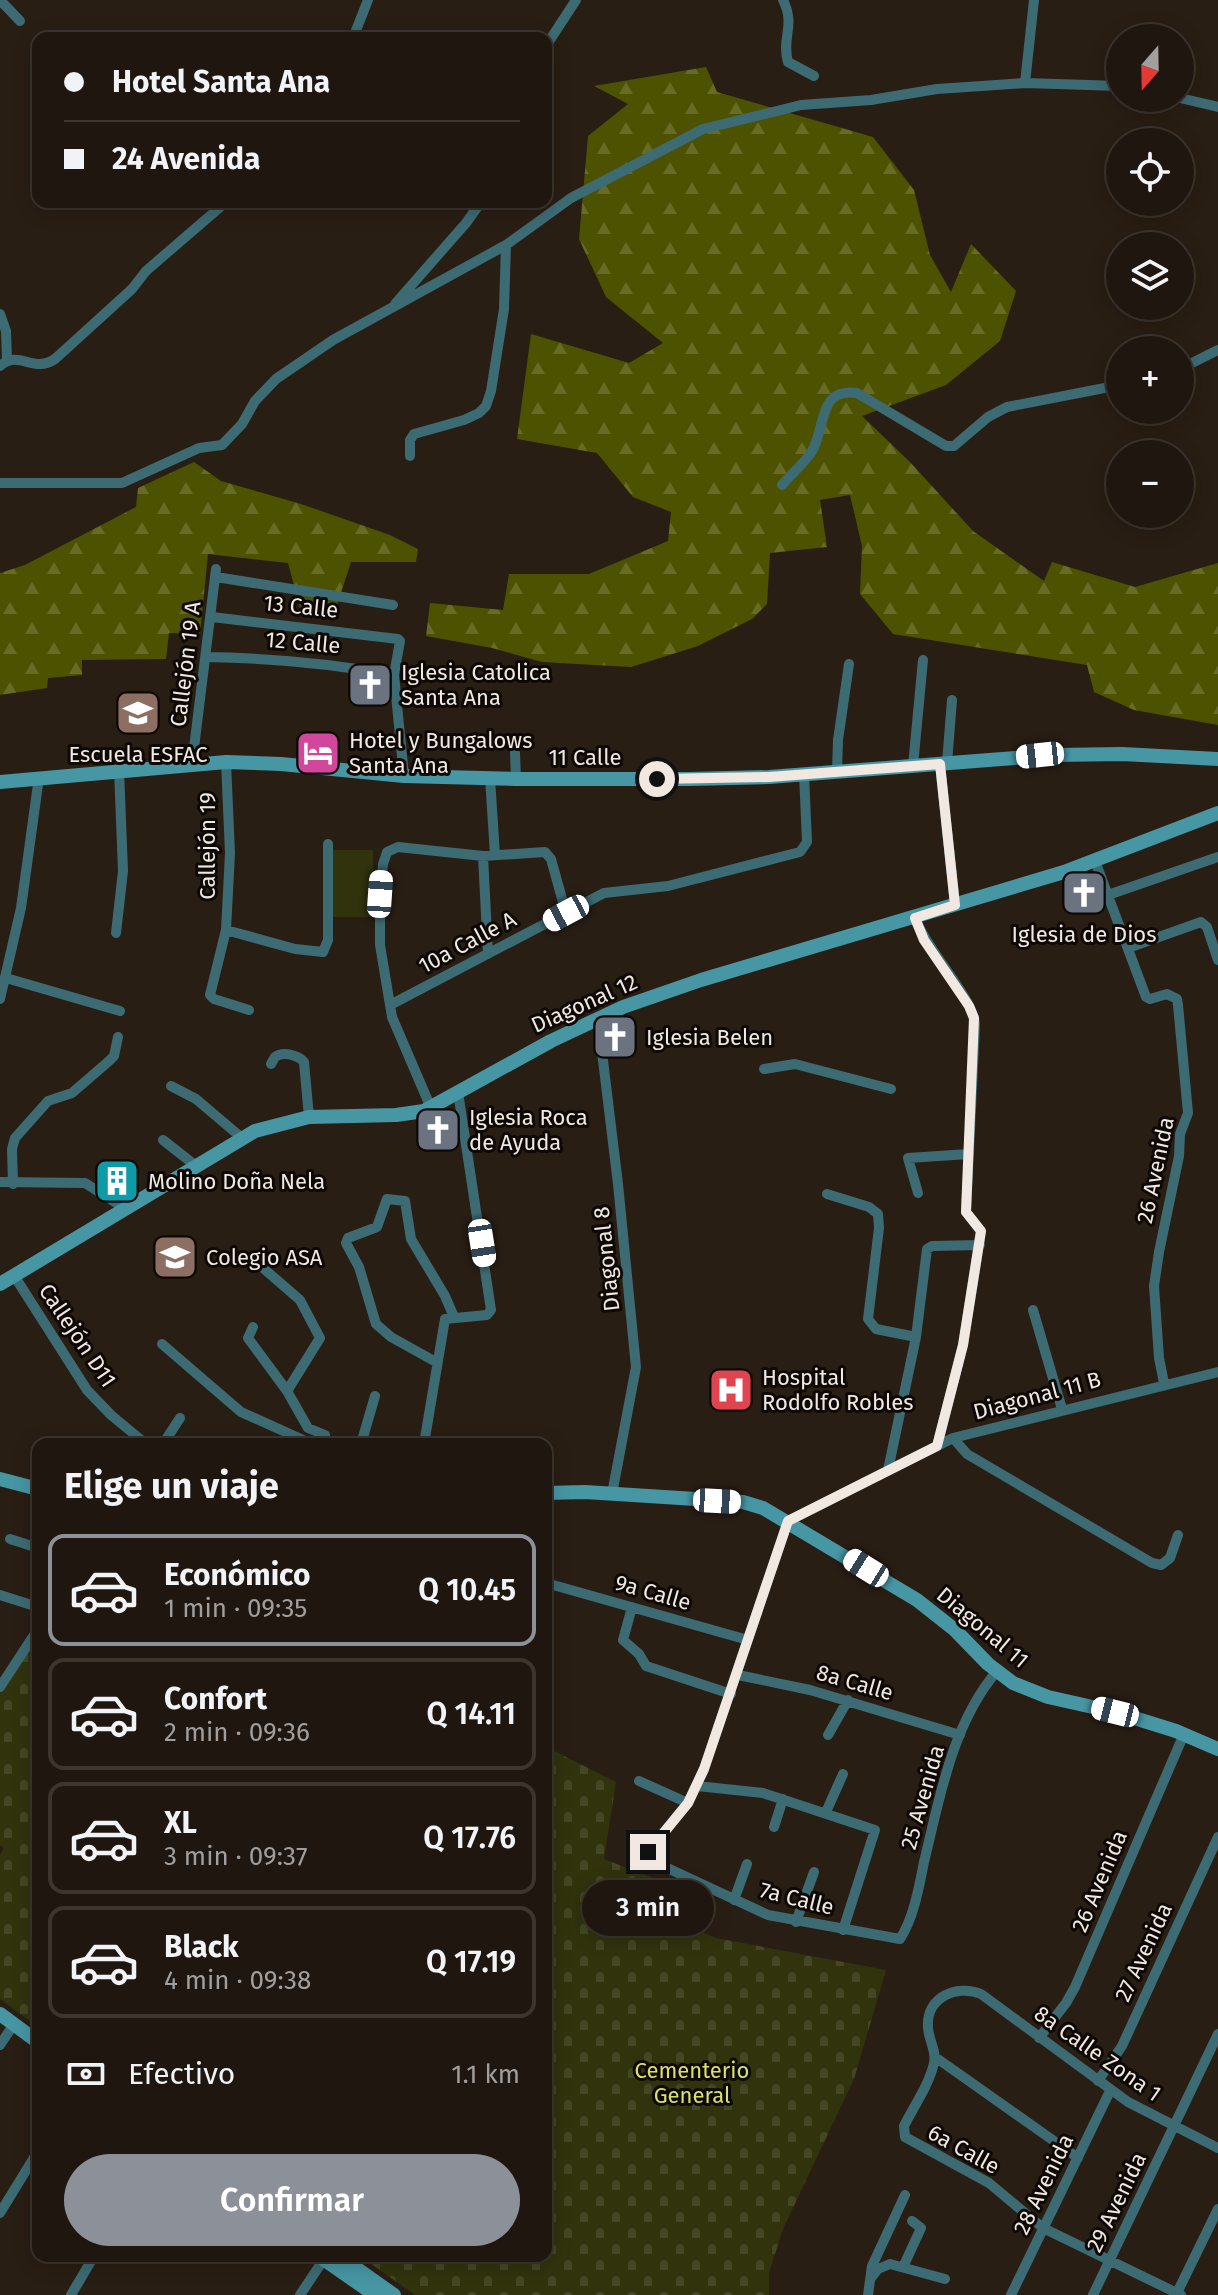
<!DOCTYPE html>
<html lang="es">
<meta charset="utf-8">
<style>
body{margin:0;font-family:"Fira Sans",sans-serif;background:#2c231d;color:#f1f3f6;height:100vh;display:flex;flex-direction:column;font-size:30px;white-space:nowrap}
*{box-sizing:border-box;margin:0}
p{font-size:26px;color:#a19f9e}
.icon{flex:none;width:44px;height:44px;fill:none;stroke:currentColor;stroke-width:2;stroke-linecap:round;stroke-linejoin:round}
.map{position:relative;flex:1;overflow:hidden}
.sheet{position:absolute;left:32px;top:1438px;width:520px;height:824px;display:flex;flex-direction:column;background:#1f160f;border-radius:16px;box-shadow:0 4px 20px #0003,0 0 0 2px #3c352f}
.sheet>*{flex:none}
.hud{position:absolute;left:32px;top:32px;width:520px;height:176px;border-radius:16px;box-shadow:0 4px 20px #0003,0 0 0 2px #3c352f;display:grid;align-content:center;height:176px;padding:0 32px;background:#1f160f}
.needle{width:52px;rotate:200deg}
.buttons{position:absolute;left:1106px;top:24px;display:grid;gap:16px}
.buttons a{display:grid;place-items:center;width:88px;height:88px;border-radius:50%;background:#1f160f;box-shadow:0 4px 20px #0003,0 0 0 2px #3c352f;font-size:40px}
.end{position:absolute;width:36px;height:36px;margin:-18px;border:10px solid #f0e8e1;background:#111;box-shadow:0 0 0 4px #111}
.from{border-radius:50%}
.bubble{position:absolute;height:56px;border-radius:28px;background:#1f160f;box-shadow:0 4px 20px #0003,0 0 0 2px #3c352f;font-size:26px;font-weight:600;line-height:56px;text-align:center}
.car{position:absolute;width:24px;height:48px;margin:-24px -12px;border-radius:10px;box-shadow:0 0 6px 2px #0007;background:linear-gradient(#fff 24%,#345 0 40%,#fff 0 76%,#345 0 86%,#fff 0)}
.hud b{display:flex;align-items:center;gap:28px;height:76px;font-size:30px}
.hud b+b{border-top:2px solid #3c352f}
.hud i{width:20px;height:20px;background:#f1f3f6}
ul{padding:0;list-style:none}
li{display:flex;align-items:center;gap:24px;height:112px;margin:0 16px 12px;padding:0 16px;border:4px solid #3c352f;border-radius:16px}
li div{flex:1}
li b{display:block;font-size:30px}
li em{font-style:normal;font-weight:600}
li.current{border-color:#8c9099}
li>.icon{width:72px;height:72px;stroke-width:1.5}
h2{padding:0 32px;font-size:36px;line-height:96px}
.pay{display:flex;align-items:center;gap:20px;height:88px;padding:0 32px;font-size:30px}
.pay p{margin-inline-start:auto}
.button{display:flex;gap:16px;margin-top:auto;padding:16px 32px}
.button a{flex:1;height:92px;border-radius:48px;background:#8c9099;color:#fff;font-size:32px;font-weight:600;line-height:92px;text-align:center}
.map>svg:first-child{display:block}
.forest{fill:url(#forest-firs)}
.cemetery{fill:url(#cemetery-stones)}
.pitch{fill:#30330c}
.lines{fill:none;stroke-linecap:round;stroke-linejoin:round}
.street{stroke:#3d6b74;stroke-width:10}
.secondary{stroke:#4796a4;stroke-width:14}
.route{stroke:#f0e8e1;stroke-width:10}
.labels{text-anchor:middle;stroke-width:6;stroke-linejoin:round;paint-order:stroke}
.street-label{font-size:22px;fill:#f0e8e1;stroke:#0e0906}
.poi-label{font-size:22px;fill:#f0e8e1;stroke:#0e0906;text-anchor:start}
.park-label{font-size:22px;fill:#d8e267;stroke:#0e0906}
</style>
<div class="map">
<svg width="1218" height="2295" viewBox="0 0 1218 2295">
<defs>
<pattern id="forest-firs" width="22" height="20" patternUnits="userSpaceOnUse" patternTransform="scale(2)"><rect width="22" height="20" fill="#4d5200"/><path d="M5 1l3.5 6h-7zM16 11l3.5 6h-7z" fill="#676b25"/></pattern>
<pattern id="cemetery-stones" width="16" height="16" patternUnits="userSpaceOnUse" patternTransform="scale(2)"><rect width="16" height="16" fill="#30330c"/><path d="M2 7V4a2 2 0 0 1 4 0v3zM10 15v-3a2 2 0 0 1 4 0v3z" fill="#444723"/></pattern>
</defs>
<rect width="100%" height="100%" fill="#291e14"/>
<!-- forest -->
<path class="forest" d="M706,67l11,25 156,45 41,53 16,65 21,37 20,-48 45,47 -16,50 -54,44 -84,31 48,46 63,69 71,50 8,-19 83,25 83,-24v162l-84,-15 -40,-18 -7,-27 -194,-31 -33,-40 2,-48 -12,-51 -30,5 7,47 -57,6 -3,51 -15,15 -54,27 -67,21 -89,-5 -50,-14 -66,-12 4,-33 73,7 6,-36h80l79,-33 3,-29 -38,-15 -36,-44 -80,-14 14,-105 98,29 34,-20 -57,-46 -27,-58 9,-103 40,-32 -34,-18z
M194,462l27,19 80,23 89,31 28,14 -2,13h-65l-16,49 -35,-3 -12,-45 -80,-9 -8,80 -31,-1 -3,26 -84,1v15l-34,3 -1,10 -47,7v-122l25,-8 111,-58 2,-19z"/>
<!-- cemetery -->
<path class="cemetery" d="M38,1634v393l-38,-28v-144l4,-7 -4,-3v-152z
M546,1747l70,35 -12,77 72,28v8l25,8 -9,25 24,10 170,32 -32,109 -71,150 -14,44v22h-354l-55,-39h186z"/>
<!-- pitch -->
<path class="pitch" d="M333,850h40v67h-40z"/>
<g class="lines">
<!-- street -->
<path class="street" d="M0,0l20,21
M783,0c13,25 -2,38 5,62l26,14
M353,38l15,-38
M546,46l30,-46
M1025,83l9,-83
M1180,98l38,9
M395,304l71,-81 15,-21
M0,314l6,17 1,29
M0,366c19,-17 33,8 55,-7l77,-70 14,-18 80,-69
M1180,369l38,-19
M410,456v-16l4,-6 50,-14 15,-7 7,-7 5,-15 13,-82 2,-64
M0,483h122l77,-35 23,-3 20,-21 13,-23 21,-22 57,-39 173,-95 65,-47 132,-69 98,-24 70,-5 66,-11 88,-6 95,3
M782,485c9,-11 22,-21 30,-34 14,-24 6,-64 45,-58l89,53h8l34,-29 19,-10 113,-22
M216,577l177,28
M212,617l186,22 2,2 -6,34 10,101
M206,657c67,1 123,6 188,18
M515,753l1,26
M226,762l4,91 -4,77 -16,65 4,4 35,11
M947,763l5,-63
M192,764l24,-195
M940,764l15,141
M913,766l10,-106
M837,772l1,-32 11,-76
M490,778l5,77
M483,856l5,98
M1095,861l51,136 4,2 17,-5 10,5 1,6 10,108 -8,21 -1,22 -20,96 -5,34 5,72 5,25
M1108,895l110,-38
M915,918c12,33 57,78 60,106l-9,188 15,19 -18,114 -26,101
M226,930l69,19 28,3 5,-12v-96
M116,933l7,-62 -4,-101
M1128,948l73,-26 6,5 11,33
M6,978l114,33
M0,999l21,-91 18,-131
M392,1004l212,-111 64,-7 132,-34 7,-10 -3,-68
M598,1019l20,165 18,183 -24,127
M271,1064l4,-7c8,-6 23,-2 29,5l5,55
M764,1069l31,-5 96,25
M171,1086l25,13 46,39
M431,1108l-39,-91 -12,-72v-51l3,-30 4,-12 11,-5 85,9 62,-4 6,7 15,54
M163,1140l33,26
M0,1182l85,1 41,26
M13,1184l-1,-35 3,-11 33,-37 24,-8 37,-32 5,-5 4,-19
M918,1193l-10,-35 61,-4
M827,1194l42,13 9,7 1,14 -11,91 8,10 40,8
M263,1268l37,32 20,38 -33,53
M15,1277l72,113 24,25 35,29
M1033,1310l29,99
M253,1327l-5,11 39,53 21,37 17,7 -1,9
M162,1344l79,68 71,32
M436,1362l-45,-25 -15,-13 -17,-57 -13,-24 2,-5 29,-11 10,-28 18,2 6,38 34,57 9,21
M953,1438l14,16 185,109 9,2 9,-7 8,-23
M163,1444l17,-26
M361,1444l14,-48
M424,1444l21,-125 42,-4 4,-5 -33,-218
M888,1470l28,-133 11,-88 5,-3 48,-1
M10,1539l28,9
M546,1583l202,57
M0,1595l38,12
M632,1607l-9,33 16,14 7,12 85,28
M997,1671c-45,53 -57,126 -73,191 -5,25 -10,55 -24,77l-132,-24 -120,-56 2,-10 38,-46 16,-34 84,-248 165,-83 265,-66
M738,1675l72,15 150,45
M0,1687l38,-58
M828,1735l20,-35
M639,1781l49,22
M697,1786l66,7 112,37 -32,100
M826,1812l17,-38
M774,1827l9,-28
M734,1900l13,-36
M796,1922l18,-50
M1039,2038l27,-35 9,-16 109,-253
M0,2045l14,-21
M935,2057l143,101
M1098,2081l24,-35 96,-209
M0,2213l38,-62
M904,2265l17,-37 -9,-7
M871,2278l7,-9 12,-5 55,15
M71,2295l23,-39
M300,2295l26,-39
M868,2295l4,-29 33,-71
M1011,2295l99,-204
M1093,2295l125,-261
M1176,2295l42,-86
M1181,2295l-138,-67 -54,-45 -84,-46 -1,-11c10,-20 25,-41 30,-63 3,-12 -6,-24 -6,-36 -2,-30 29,-43 53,-33l147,108 90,46"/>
<!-- secondary -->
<path class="secondary" d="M0,782l226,-20 55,2 123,12 112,3h173l80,-2 286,-22 67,-1 96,5
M0,1284l255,-153 54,-14 87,-2 28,-4 127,-70 72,-34 78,-27 363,-108 154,-59
M0,1479l38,10
M546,1493l39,-1 158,10 20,6 154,92 38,30 33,34 25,19 35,14 67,15 61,19 42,18
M0,2014l38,28
M319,2256l56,39
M339,2256l55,39"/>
</g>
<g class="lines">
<!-- route -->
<path class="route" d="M648,1852l40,-49 16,-34 84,-248 149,-75 26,-101 18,-114 -15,-19 8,-194 -5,-12 -45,-66 -9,-22 40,-13 -15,-141 -171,13 -112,2"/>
</g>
<!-- icons -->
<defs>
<g id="church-square" transform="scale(2.3)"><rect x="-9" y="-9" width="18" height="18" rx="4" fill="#6b7280" stroke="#0e0906"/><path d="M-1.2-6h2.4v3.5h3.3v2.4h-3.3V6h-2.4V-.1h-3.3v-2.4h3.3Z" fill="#fff"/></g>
<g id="school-square" transform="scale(2.3)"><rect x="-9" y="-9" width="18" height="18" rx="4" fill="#8d6e63" stroke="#0e0906"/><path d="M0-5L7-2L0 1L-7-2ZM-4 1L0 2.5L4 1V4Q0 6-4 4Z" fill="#fff"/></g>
<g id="hotel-square" transform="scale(2.3)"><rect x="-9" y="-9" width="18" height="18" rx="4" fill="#d1479c" stroke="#0e0906"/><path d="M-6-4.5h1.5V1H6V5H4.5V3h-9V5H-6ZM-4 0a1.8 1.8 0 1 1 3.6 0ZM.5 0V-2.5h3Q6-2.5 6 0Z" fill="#fff"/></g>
<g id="building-square" transform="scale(2.3)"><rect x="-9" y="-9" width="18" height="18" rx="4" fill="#0f9aa8" stroke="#0e0906"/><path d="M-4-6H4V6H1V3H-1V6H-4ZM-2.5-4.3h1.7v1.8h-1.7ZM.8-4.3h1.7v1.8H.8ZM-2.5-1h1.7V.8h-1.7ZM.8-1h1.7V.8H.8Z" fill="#fff"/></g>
<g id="hospital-square" transform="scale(2.3)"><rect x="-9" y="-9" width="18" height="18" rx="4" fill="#e0444e" stroke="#0e0906"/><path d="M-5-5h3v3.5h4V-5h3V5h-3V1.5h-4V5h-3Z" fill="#fff"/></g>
</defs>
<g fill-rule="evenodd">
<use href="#church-square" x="370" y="685"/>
<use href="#school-square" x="138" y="713"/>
<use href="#hotel-square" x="318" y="753"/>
<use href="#church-square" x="1084" y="893"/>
<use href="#church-square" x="615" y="1037"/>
<use href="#church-square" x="438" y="1130"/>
<use href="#building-square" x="117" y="1181"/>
<use href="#school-square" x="175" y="1257"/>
<use href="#hospital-square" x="731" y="1390"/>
</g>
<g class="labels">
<!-- street labels -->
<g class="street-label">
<text transform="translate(301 606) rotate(6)" y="8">13 Calle</text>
<text transform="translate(303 642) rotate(5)" y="8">12 Calle</text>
<text transform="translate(185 664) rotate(-83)" y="8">Callejón 19 A</text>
<text x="585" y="765">11 Calle</text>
<text transform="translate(207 846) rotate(-90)" y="8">Callejón 19</text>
<text transform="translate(467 942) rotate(-28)" y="8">10a Calle A</text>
<text transform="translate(584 1003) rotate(-24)" y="8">Diagonal 12</text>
<text transform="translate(1155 1170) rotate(-78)" y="8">26 Avenida</text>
<text transform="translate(606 1259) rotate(-96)" y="8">Diagonal 8</text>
<text transform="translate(78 1335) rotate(56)" y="8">Callejón D11</text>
<text transform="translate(1037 1395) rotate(-15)" y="8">Diagonal 11 B</text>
<text transform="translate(653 1592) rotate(16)" y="8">9a Calle</text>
<text transform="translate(983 1627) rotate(40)" y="8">Diagonal 11</text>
<text transform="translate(855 1682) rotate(16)" y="8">8a Calle</text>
<text transform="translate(922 1797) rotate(-74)" y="8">25 Avenida</text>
<text transform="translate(1099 1881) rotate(-67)" y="8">26 Avenida</text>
<text transform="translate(797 1898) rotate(14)" y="8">7a Calle</text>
<text transform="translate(1143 1952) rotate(-65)" y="8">27 Avenida</text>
<text transform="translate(1098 2053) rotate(35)" y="8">8a Calle Zona 1</text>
<text transform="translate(964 2149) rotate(29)" y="8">6a Calle</text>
<text transform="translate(1043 2184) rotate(-64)" y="8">28 Avenida</text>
<text transform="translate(1116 2202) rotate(-64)" y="8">29 Avenida</text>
</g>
<!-- poi labels -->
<g class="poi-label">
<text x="401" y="680">Iglesia Catolica<tspan x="401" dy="25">Santa Ana</tspan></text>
<text x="349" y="748">Hotel y Bungalows<tspan x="349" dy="25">Santa Ana</tspan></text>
<text x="138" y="762" text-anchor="middle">Escuela ESFAC</text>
<text x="1084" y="942" text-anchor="middle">Iglesia de Dios</text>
<text x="646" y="1045">Iglesia Belen</text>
<text x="469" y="1125">Iglesia Roca<tspan x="469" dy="25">de Ayuda</tspan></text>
<text x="148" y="1189">Molino Doña Nela</text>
<text x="206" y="1265">Colegio ASA</text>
<text x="762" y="1385">Hospital<tspan x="762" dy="25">Rodolfo Robles</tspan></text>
</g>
<!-- park labels -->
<g class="park-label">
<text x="692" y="2078">Cementerio<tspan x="692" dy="25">General</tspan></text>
</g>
</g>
</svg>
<div class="buttons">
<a><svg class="needle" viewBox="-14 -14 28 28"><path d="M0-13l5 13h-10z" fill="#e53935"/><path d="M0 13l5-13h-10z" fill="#a19f9e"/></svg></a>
<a><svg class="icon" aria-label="locate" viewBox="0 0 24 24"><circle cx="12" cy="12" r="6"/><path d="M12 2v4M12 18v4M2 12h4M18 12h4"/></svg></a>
<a><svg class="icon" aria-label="layers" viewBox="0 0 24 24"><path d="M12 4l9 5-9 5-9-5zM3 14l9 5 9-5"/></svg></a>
<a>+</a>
<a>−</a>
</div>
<i class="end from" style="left:657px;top:779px"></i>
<i class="end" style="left:648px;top:1852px"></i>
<div class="bubble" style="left:582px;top:1880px;width:132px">3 min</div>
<i class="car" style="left:1040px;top:755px;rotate:264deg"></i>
<i class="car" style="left:380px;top:894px;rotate:4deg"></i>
<i class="car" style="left:566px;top:913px;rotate:242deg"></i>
<i class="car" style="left:482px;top:1243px;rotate:171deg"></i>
<i class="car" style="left:717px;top:1501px;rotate:93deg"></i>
<i class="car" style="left:866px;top:1568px;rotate:302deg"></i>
<i class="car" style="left:1115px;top:1712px;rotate:284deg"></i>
<div class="hud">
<b><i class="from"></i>Hotel Santa Ana</b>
<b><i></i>24 Avenida</b>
</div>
<section class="sheet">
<h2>Elige un viaje</h2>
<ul>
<li class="current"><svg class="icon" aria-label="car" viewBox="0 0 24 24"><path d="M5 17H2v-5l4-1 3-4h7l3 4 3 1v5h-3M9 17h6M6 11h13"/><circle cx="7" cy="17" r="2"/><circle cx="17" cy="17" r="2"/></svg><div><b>Económico</b><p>1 min · 09:35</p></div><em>Q 10.45</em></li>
<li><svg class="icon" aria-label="car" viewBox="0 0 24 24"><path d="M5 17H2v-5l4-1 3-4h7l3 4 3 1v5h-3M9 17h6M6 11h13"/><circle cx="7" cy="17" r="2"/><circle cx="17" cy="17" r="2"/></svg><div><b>Confort</b><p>2 min · 09:36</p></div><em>Q 14.11</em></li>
<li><svg class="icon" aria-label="car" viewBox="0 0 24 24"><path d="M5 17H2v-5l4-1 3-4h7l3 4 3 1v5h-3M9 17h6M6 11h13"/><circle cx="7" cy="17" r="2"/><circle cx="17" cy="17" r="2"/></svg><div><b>XL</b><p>3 min · 09:37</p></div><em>Q 17.76</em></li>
<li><svg class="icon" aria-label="car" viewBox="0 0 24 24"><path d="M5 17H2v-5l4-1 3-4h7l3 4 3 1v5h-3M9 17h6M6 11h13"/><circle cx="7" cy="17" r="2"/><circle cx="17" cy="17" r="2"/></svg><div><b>Black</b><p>4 min · 09:38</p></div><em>Q 17.19</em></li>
</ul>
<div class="pay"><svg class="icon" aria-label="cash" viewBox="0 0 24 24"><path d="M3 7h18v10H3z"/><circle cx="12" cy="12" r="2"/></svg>Efectivo<p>1.1 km</p></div>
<div class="button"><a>Confirmar</a></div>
</section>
</div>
